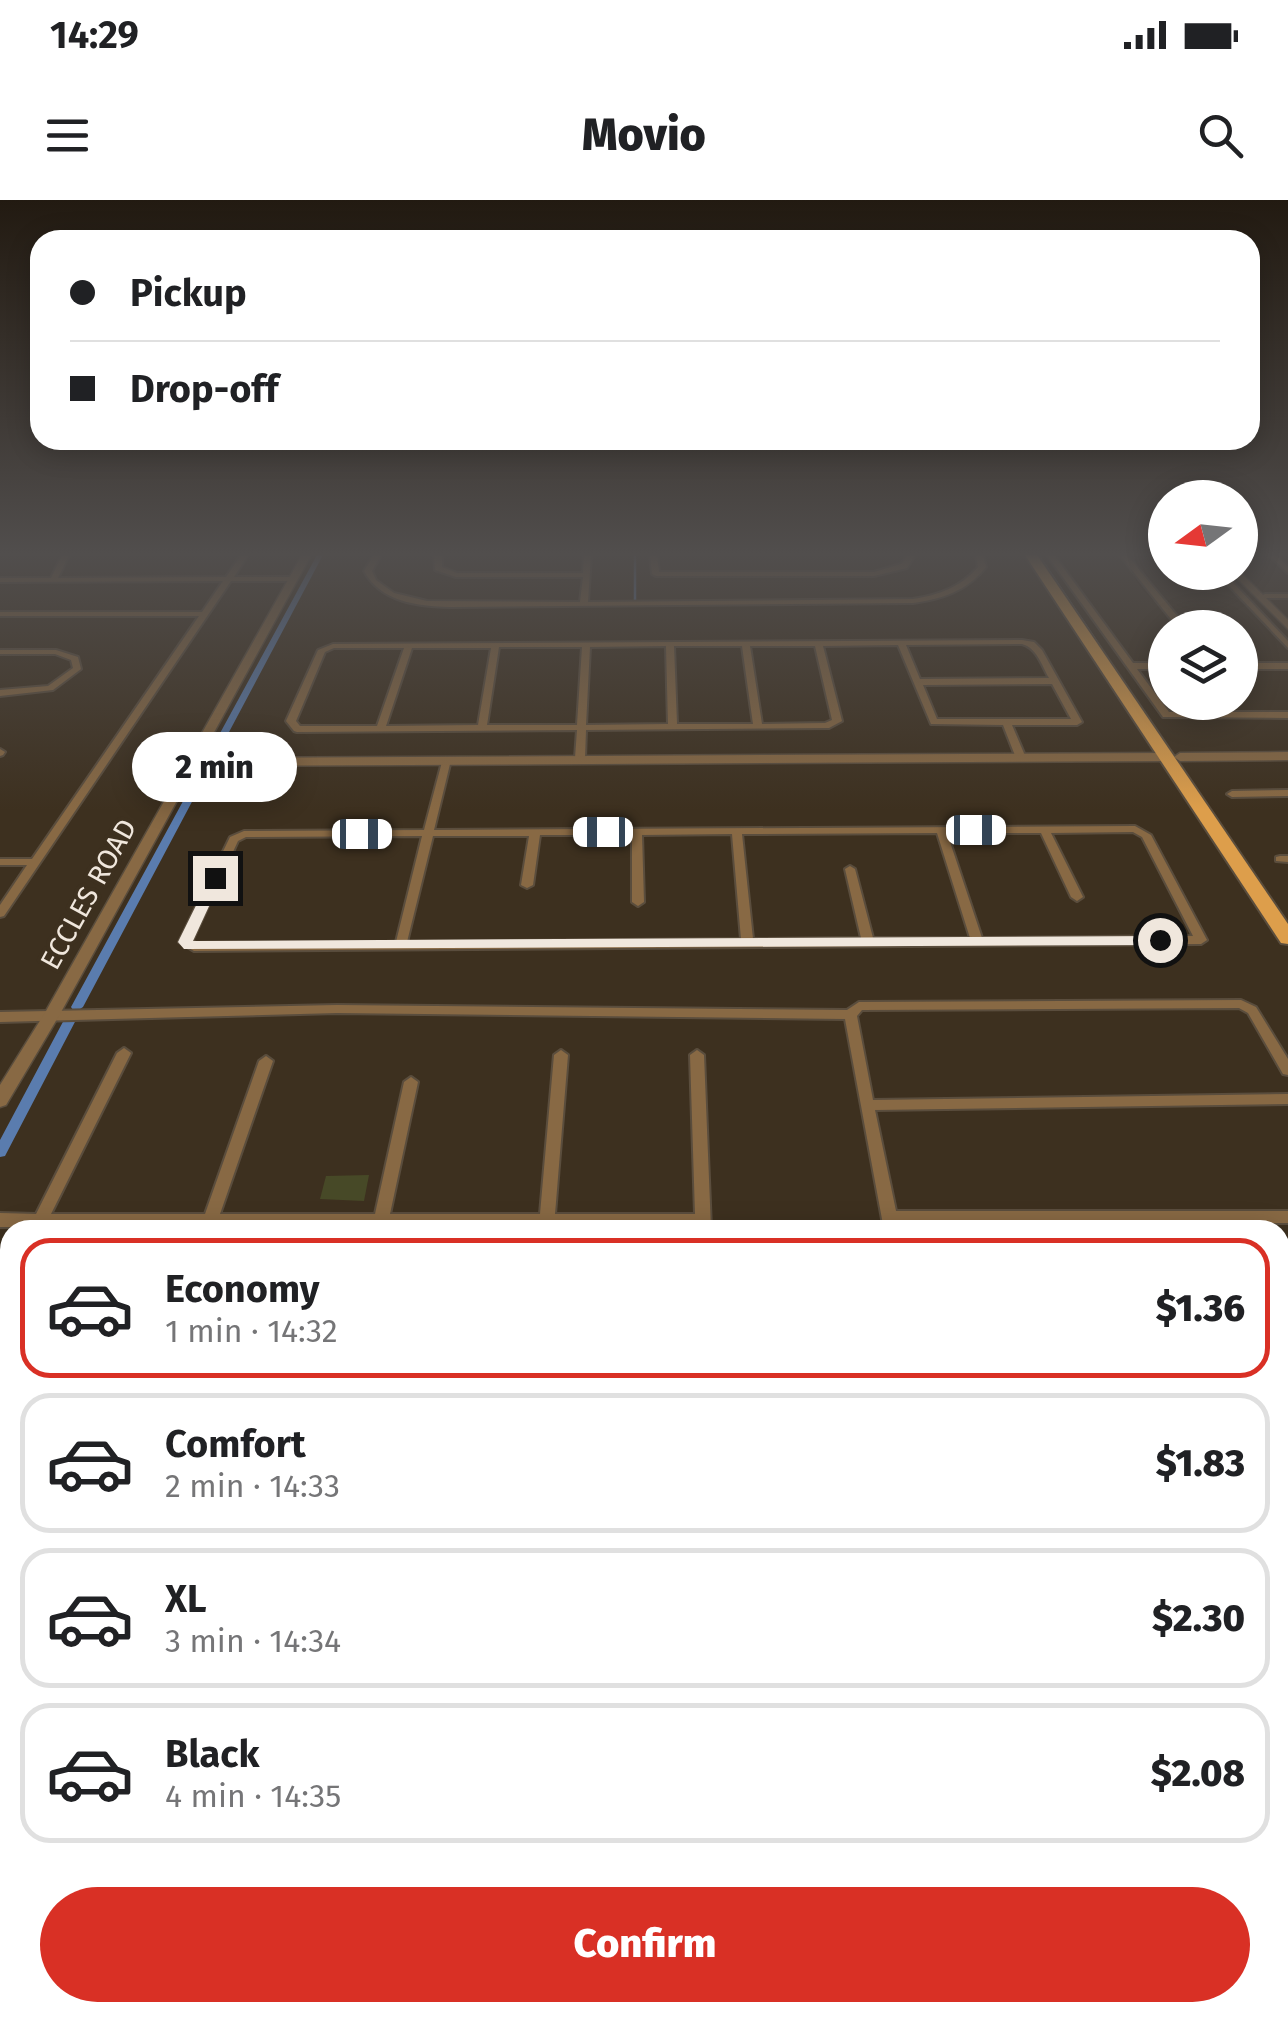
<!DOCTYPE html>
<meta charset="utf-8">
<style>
body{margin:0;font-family:"Fira Sans",sans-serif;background:#f6f6f6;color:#202124;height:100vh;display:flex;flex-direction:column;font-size:38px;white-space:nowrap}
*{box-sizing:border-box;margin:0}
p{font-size:32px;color:#757577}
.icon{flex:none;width:55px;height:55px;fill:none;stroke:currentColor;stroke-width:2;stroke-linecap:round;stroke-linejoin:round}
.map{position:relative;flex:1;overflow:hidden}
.panel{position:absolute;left:0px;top:1020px;width:1290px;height:802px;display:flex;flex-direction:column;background:#fff;border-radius:30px 30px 0 0;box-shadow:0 5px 25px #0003}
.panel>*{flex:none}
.banner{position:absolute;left:30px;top:30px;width:1230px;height:220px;border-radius:30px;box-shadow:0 5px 25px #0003;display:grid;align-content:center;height:220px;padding:0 40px;background:#fff}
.needle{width:65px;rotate:255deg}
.controls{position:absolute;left:1148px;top:280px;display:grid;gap:20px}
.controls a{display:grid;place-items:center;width:110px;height:110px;border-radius:50%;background:#fff;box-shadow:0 5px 25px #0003;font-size:50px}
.end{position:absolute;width:45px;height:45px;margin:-22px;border:12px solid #f0e7dd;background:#111;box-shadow:0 0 0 5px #111}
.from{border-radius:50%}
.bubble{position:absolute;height:70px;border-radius:35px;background:#fff;box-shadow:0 5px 25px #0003;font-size:32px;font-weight:800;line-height:70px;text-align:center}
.car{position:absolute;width:30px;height:60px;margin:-30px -15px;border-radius:12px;box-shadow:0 0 8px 2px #0007;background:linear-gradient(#fff 24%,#345 0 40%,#fff 0 76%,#345 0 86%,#fff 0)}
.banner b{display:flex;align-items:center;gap:35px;height:95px;font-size:38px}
.banner b+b{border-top:2px solid #e0e0e0}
.banner i{width:25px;height:25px;background:#202124}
ul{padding:18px 0 0;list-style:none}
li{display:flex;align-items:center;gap:30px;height:140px;margin:0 20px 15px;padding:0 20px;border:5px solid #e0e0e0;border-radius:30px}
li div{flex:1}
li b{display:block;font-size:38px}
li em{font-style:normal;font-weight:800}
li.on{border-color:#d93025}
li>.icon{width:90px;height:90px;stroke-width:1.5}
.action{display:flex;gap:20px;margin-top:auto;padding:20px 40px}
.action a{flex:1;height:115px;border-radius:60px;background:#d93025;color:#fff;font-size:40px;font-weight:800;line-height:115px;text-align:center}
.status{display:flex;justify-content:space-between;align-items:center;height:70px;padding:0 50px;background:#fff;direction:ltr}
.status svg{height:28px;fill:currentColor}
header{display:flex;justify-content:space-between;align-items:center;height:130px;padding:0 40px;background:#fff;font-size:45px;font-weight:800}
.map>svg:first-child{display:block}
.green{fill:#474927}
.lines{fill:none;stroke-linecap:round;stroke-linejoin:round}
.stream{stroke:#5a7cae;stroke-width:2.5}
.canal{fill:#5a7cae;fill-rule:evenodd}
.minor-casing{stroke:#5a4d3d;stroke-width:4}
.tertiary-casing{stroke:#5a4d3d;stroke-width:3}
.primary-casing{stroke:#5a4d3d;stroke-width:4}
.minor{fill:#886944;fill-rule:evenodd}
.tertiary{fill:#886944;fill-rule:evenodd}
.primary{fill:#dd9e4b;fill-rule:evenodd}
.route{fill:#f0e7dd}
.labels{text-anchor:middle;stroke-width:8;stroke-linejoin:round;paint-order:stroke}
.far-street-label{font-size:28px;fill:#f0e7dd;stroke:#3d301f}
</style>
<div class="status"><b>14:29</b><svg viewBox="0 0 49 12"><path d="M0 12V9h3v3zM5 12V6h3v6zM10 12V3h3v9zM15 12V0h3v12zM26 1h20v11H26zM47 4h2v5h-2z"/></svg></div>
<header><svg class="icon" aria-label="menu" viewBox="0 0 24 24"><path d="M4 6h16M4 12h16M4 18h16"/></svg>Movio<svg class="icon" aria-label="search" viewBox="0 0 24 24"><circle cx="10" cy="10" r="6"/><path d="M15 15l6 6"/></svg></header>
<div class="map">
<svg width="1288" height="1822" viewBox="0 0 1288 1822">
<rect width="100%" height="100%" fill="#3d301f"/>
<!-- green -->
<path class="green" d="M369,975l-5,26 -44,-2 6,-23z"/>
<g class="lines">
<!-- stream -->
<path class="stream" d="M635,355v46
M1038,355l62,92"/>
<!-- canal -->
<path class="canal" d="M317,355h6l-240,452 -6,4 -4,-1 -2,-3z
M71,814l6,4 -72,138 -5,1v-17l65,-122z"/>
<!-- minor casing -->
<g class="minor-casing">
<path id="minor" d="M62,355h7l-11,23 168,-1 15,-22h7l-14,22h59l4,2 -4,2h-62l-227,335 -4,1v-12l27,-40h-27v-6h32l167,-243h-199v-4h202l21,-31 -223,1v-4h51z
M374,355h7l-9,16 4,9 18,13 33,8 153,1 3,-25h-127l-21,-7 -1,-15h8v12l15,6h126l1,-18h7l-3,47 325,-3c26,-4 48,-12 65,-32l-2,-12h7l3,12c-19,24 -44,32 -73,36l-463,4c-33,-1 -69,-5 -86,-36z
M650,355h7l2,17h215l27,-8 7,-9h7l-8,13 -33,8h-218l-4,-2z
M1047,355h7l79,108h32v6h-28l32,43h119v6l-125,-1z
M1120,355h7l60,73h-9z
M1269,355h7l12,12v6z
M1216,372h7l65,69v7z
M1265,394h23v4h-26l-1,-2z
M1022,440l12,2 8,8 40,72 -5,3h-65l14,33 -5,3 -5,-3 -13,-33 -72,-1 -33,-79 -75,1 19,75 -13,7 -243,2 -1,28 -5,3 -5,-3 2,-28 -280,2 -3,-1 -8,-10 32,-71 15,-6zM1022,444c15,4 20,22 27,34l-129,1 -14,-34zM666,446l2,78 -82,1 4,-78zM674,446h68l11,78h-76zM750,446h65l17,74 -7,3 -63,1zM499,447h83l-5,78h-90zM334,448h70l-27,78h-77l-4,-5 29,-69zM412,448h79l-13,77 -92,1zM1052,484l19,35h-134l-14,-34z
M0,450h56l22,7 3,12 -28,21 -53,6v-6l48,-4 25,-18 -2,-8 -16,-6h-55z
M1240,463h48v6h-48z
M0,549l5,3 -2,3 -3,1z
M443,558l8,2 -17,70 701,-4 16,9 56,105 -6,4 -1007,7 -15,-9 51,-105 14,-6 180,-1zM1133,632l9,5 51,99 -211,2 -35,-105h94l30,64 6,4 6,-4 -32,-64zM937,633l33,105h-97l-18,-69 -5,-3 -5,3 16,69 -108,1 -11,-105zM732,634l9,105 -334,3 26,-106h96l-8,49 6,3 6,-3 7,-50h92v67l6,4 6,-4 -2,-67zM422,636l-26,106 -200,1 -4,-2 46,-100 8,-4z
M1288,590v6l-56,1 -5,-3 5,-3z
M1280,656h8v6l-12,-1v-4z
M1241,800l15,7 32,52v16l-5,-1 -35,-61 -9,-5 -377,2 -5,6 16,84 415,-6v10l-413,6 21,101h392v12h-390l2,7h-16l-39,-211 -508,-6 -337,9v-10l337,-7 510,5 12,-8z
M124,848l7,5 -80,161h154l54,-153 7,-5 7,5 -53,153h155l29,-132 7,-5 7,5 -28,132h150l14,-159 7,-5 7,5 -13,159h140l-5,-159 7,-5 7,5 7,174 -157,-2 -1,3h-14v-3h-152l-1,3h-14v-3h-157l-1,3h-14v-3h-155l-2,3h-14l1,-3h-30v-14l36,1 81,-161z
M10,1082v26l-4,9 -6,3v-26l4,-10z
M1280,1153h8v16h-8z
M0,1351h10v20h-10z
M1280,1360h8v20h-8z
M1280,1495l8,4v40l-8,-5z
M0,1617h10v22h-10z
M1280,1748h8v24h-8z
M712,1812h24l1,10h-24z"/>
</g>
<!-- tertiary casing -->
<g class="tertiary-casing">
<path id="tertiary" d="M302,355h9l-111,203 967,-5 6,4 -6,4 -971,5 -136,248 -54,91 -6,2v-22l46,-74 138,-245 -6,-4 10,-4z
M1231,372h9l48,48v9z
M1288,552v8l-108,1 -6,-4 6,-4z"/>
</g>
<!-- primary casing -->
<g class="primary-casing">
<path id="primary" d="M1025,355h12l251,369v20l-7,-1z"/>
</g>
<!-- minor -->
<use href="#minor" class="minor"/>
<!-- tertiary -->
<use href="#tertiary" class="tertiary"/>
<!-- primary -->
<use href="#primary" class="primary"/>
</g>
<!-- sky -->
<linearGradient id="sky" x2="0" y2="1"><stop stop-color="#221a11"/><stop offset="0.58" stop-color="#514e4d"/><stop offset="1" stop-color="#514e4d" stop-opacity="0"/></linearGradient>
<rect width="1288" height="610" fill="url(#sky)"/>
<!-- route -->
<path class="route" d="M211,675l11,3 -29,63 967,-5 7,4 -7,5 -976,4 -6,-7z"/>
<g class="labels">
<!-- far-street labels -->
<g class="far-street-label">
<text transform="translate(88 694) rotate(-61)" y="10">ECCLES ROAD</text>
</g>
</g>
</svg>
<div class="controls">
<a><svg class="needle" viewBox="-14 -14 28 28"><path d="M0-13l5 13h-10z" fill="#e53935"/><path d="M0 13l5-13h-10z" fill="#757577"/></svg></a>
<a><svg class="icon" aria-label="layers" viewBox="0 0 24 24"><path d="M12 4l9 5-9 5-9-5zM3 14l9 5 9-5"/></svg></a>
</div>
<i class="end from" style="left:1160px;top:740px"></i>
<i class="end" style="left:215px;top:678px"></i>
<div class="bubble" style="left:132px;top:532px;width:165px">2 min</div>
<i class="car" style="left:976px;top:630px;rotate:90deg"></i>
<i class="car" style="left:603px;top:632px;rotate:270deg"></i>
<i class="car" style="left:362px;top:634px;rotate:90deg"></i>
<div class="banner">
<b><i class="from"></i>Pickup</b>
<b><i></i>Drop-off</b>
</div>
<section class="panel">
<ul>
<li class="on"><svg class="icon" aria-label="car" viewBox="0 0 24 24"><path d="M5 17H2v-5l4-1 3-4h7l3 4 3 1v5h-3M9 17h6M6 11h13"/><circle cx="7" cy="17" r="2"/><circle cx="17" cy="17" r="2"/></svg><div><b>Economy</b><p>1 min · 14:32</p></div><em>$1.36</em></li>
<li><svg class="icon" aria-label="car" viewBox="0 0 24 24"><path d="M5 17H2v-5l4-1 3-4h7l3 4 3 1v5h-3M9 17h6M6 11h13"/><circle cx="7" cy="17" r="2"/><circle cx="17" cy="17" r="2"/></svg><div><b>Comfort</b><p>2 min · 14:33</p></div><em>$1.83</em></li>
<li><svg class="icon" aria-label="car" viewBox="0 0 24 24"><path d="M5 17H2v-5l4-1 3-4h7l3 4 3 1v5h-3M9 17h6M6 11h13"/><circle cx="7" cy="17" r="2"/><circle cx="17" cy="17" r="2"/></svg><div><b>XL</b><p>3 min · 14:34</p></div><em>$2.30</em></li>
<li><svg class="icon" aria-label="car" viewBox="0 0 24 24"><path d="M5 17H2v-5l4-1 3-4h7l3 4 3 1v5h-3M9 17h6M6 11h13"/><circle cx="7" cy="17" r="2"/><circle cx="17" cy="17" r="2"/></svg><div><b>Black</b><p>4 min · 14:35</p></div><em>$2.08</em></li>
</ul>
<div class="action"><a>Confirm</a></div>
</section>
</div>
